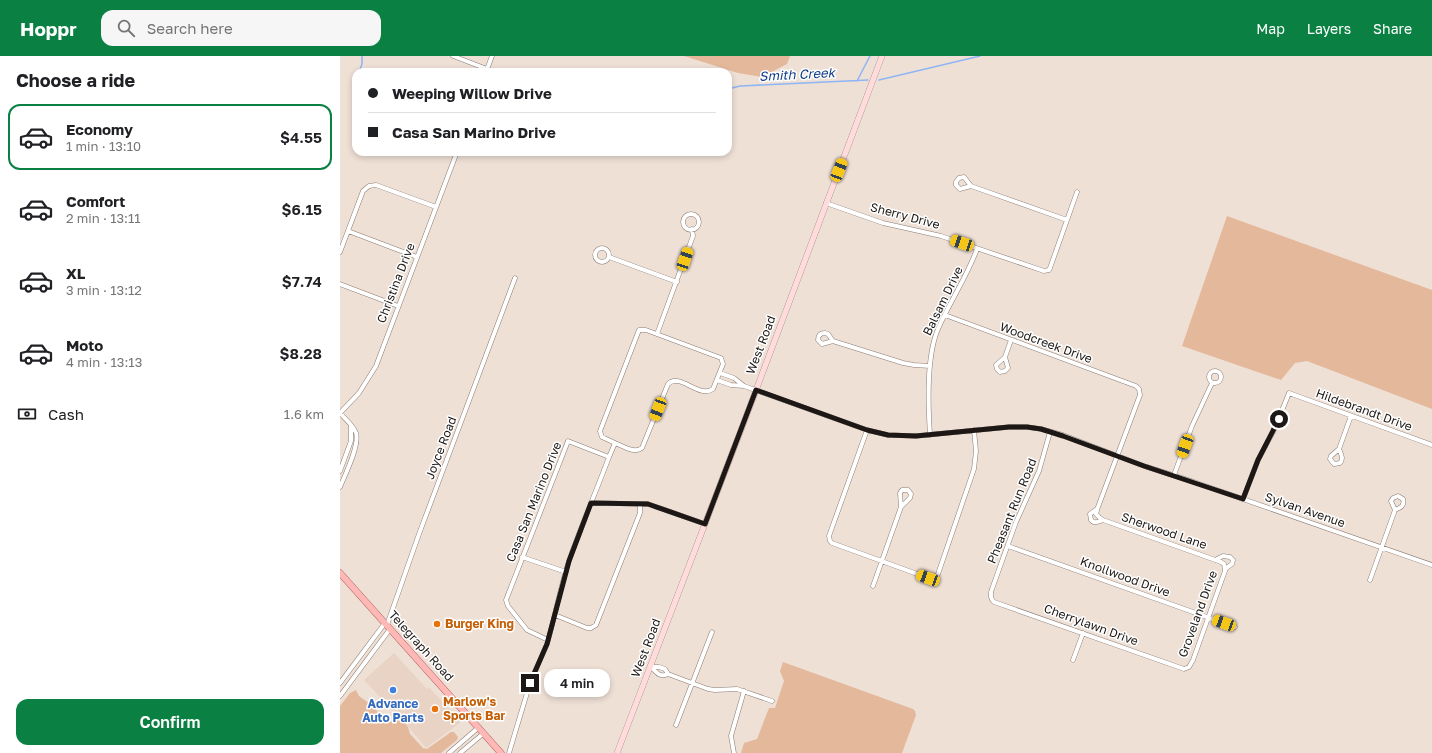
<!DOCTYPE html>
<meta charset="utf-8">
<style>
body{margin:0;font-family:"Golos Text",sans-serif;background:#f6f6f6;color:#202124;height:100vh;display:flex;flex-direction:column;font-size:15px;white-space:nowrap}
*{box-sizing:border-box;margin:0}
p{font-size:13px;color:#757577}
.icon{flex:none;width:22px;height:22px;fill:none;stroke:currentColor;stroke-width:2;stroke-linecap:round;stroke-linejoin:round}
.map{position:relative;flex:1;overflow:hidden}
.details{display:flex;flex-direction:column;background:#fff;width:340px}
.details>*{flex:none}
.guide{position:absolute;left:12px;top:12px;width:380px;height:88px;border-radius:12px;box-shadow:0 2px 6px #0003;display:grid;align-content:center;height:88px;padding:0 16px;background:#fff}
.end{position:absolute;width:18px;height:18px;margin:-9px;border:5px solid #1d1815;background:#fff;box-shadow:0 0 0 2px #fff}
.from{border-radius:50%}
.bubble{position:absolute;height:28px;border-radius:12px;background:#fff;box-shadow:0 2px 6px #0003;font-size:13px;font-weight:600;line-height:28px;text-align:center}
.car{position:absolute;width:12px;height:24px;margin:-12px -6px;border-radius:5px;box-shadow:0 0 3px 1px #0007;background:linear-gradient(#f5c518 24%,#345 0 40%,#f5c518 0 76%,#345 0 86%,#f5c518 0)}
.guide b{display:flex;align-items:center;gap:14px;height:38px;font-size:15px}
.guide b+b{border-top:1px solid #e0e0e0}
.guide i{width:10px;height:10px;background:#202124}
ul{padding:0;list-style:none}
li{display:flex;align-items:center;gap:12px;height:66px;margin:0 8px 6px;padding:0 8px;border:2px solid transparent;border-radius:12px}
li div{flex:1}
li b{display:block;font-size:15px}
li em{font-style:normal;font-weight:600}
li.selected{border-color:#0b8043}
li>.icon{width:36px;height:36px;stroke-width:1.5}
h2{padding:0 16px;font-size:18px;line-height:48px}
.pay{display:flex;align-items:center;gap:10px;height:44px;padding:0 16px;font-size:15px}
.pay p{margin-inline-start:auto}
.primary-button{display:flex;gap:8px;margin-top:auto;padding:8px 16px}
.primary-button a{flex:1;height:46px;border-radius:12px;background:#0b8043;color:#fff;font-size:16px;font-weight:600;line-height:46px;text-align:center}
header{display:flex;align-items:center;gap:24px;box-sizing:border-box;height:56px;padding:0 20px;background:#0b8043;color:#fff}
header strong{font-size:19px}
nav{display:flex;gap:22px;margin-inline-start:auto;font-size:14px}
.search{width:280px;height:36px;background:#f6f6f6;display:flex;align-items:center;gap:10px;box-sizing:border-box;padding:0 14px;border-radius:12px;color:#757577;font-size:15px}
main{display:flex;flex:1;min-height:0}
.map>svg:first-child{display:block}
.built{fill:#e9d3c5}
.green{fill:#e3b89b}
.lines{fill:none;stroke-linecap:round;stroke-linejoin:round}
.stream{stroke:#8eb5f4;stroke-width:1.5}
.street-casing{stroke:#8a7c73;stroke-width:5}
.secondary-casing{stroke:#8a7c73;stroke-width:6}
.primary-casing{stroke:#af615e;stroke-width:7}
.street{stroke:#fff;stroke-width:4}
.secondary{stroke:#ffdcdb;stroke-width:5.5}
.primary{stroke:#feb8b6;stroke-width:6}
.route{stroke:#1d1815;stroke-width:5}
.food-dot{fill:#e8710a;stroke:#fff;stroke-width:1.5}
.shop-dot{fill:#3f7fe0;stroke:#fff;stroke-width:1.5}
.labels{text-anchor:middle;stroke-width:3;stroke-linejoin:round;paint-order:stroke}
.street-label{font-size:12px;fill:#1d1815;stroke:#fff}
.food-label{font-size:12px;font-weight:bold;fill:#c56008;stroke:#fff;text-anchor:start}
.shop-label{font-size:12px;font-weight:bold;fill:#366cbe;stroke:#fff}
.water-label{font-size:13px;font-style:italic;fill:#113e86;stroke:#fff}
</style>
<header>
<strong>Hoppr</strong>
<div class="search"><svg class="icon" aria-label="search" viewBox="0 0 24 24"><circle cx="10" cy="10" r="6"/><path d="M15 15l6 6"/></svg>Search here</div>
<nav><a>Map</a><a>Layers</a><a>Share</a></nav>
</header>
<main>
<section class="details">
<h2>Choose a ride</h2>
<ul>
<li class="selected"><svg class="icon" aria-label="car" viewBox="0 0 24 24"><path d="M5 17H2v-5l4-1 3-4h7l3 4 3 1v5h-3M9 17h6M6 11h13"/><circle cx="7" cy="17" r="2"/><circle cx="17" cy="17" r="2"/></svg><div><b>Economy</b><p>1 min · 13:10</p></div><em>$4.55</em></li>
<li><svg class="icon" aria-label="car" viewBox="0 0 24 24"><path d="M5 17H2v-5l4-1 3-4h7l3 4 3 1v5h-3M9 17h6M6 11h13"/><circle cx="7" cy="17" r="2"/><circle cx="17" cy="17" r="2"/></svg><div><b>Comfort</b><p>2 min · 13:11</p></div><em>$6.15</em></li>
<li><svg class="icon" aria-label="car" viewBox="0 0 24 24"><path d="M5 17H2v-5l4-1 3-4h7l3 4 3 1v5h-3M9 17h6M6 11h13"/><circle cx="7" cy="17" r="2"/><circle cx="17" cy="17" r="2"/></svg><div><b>XL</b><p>3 min · 13:12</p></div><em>$7.74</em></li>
<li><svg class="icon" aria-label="car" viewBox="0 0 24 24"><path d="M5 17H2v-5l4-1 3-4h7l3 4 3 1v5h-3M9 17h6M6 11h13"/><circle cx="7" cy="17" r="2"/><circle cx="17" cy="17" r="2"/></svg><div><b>Moto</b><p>4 min · 13:13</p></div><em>$8.28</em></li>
</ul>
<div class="pay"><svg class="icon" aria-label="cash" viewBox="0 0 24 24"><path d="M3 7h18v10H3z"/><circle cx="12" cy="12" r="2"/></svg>Cash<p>1.6 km</p></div>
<div class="primary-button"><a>Confirm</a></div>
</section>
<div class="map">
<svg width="1092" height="697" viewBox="0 0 1092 697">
<rect width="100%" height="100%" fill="#efe0d6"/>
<!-- built -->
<path class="built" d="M54,597l33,36 2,-2 32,35 -35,26 -24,-29 -10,-9 -28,-30z"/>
<!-- green -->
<path class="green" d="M344,0h106l-3,8 -25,13 -24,-4z
M887,160l205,74v119l-125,-48 -12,2 -14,17 -99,-34z
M443,606l130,47 2,2 1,4 -14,38h-161l3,-10 13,-4 12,-31h6l9,-27 -4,-10z
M16,634l3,6 14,10 12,15 6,1 10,-4 7,9 2,7 13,14 4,1 24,-17h3l4,5 -1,3 -16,13h-101v-47l10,-13z"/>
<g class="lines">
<!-- stream -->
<path class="stream" d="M19,16l3,-8v-8
M539,24l101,-24
M517,25l13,-25
M388,33l12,-3 128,-6"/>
<!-- street casing -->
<g class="street-casing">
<path id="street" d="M113,0l34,13
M146,16l6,-16
M631,130l-7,-9 -5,1 -3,4v3l4,4 11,-3 96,34
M486,147l57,20 58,13 103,35 5,-1 1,-2 27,-76
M343 166a8 8 0 1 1 16 0a8 8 0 1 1-16 0Z
M8,175l69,26
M255 199a7 7 0 1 1 14 0a7 7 0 1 1-14 0Z
M0,196l23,-61 6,-5 7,-1 60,22
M269,201l68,25
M0,228l58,22
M605,259l191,71 3,3 1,6 -42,112 -2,7 4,4 3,2 118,42 3,2 1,7 -32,89 -4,7 -5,2 -190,-67c-4,-4 -4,-8 -2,-13l24,-67 23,-51 11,-39
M317,278l36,-98 -1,-7
M493,285l-11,3 -4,-4c0,-4 2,-7 7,-7l3,1 5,7 70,22 11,2 16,1
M665,301l-9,8 1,4 3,3 5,-1 3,-3 -3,-11 6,-17
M869 321a6 6 0 1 1 12 0a6 6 0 1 1-12 0Z
M380,317l14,5 10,8
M377,324l14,5 13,1 123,44 21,5 28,1 93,-9h18l14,2 22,6 81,31 50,16 238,83
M0,357l19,-20 17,-27 81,-214
M0,357c5,6 14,13 16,20 4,12 -11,42 -16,54
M527,374l-38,106 1,5 2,2 99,36 5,-3 2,-2 36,-105 2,-18 -2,-21
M590,379c-2,-31 -4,-78 8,-106 12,-28 29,-52 39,-80
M999,393l-8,7 -1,3 4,5 6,-1c4,-4 1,-9 -1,-14l12,-33
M269,401l6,-14c8,3 19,11 27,5l26,-64c12,-12 31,15 45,5l10,-25 -2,-6 -75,-28h-7l-39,101 2,6 13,6
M0,415l11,-30v-15
M834,419l18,-49 20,-43
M903,443l15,-39 17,-32 14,-35 143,52
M251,447l57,1 57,20
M757,453l-7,5 1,6c3,4 8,2 12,0
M668,490l227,81
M182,501l44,15
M875,504l8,-4 7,1 3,3 -1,4 -7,5
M1030,524l25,-70c5,-2 10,-4 8,-11l-5,-3 -5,2 -2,3 4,9
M533,530l28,-79 -1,-14 2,-3h6l3,4 -1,4 -9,9
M215,559l32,13h4l5,-3 44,-112v-9
M47,569l32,-91 96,-256
M733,604l10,-27
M311,611c5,5 9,11 17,7l40,15 7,1 22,-1 35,12
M311,611h8l6,2 3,5
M0,627l45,-60
M0,640l50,-67
M336,669l36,-93
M109,697l30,-26
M120,697l24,-20
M169,697l21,-70 17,-39c8,-27 13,-56 22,-83 12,-35 27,-69 40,-104l-41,-16 -62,159 2,6 19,24 21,10
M394,697l-3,-17 13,-45"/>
</g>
<!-- secondary casing -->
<g class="secondary-casing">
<path id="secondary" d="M277,697l124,-323 141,-374"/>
</g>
<!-- primary casing -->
<g class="primary-casing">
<path id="primary" d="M0,517l161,180"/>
</g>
<!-- street -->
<use href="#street" class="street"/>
<!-- secondary -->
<use href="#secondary" class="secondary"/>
<!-- primary -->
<use href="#primary" class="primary"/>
</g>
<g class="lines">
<!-- route -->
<path class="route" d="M190,627l17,-39 22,-83 22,-58 57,1 57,20 51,-134 111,40 21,5 28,1 93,-9h18l14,2 22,7 81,30 99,33 15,-39 21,-41"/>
</g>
<!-- markers -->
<g class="food-dot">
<circle cx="97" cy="568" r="4"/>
<circle cx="95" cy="653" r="4"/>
</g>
<circle class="shop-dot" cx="53" cy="634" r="4"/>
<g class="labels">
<!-- street labels -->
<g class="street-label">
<text transform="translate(565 160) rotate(15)" y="4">Sherry Drive</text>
<text transform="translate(56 227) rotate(-69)" y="4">Christina Drive</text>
<text transform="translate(603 245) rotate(-64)" y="4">Balsam Drive</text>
<text transform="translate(706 287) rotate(20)" y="4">Woodcreek Drive</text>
<text transform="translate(421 289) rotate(-69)" y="4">West Road</text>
<text transform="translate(1024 354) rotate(20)" y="4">Hildebrandt Drive</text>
<text transform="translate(101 392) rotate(-69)" y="4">Joyce Road</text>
<text transform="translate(194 446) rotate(-68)" y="4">Casa San Marino Drive</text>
<text transform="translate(965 454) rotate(19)" y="4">Sylvan Avenue</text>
<text transform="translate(672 455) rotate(-68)" y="4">Pheasant Run Road</text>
<text transform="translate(824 475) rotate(19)" y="4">Sherwood Lane</text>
<text transform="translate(785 521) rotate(20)" y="4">Knollwood Drive</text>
<text transform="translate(858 558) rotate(-70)" y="4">Groveland Drive</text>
<text transform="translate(751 569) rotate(20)" y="4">Cherrylawn Drive</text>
<text transform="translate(81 590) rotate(48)" y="4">Telegraph Road</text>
<text transform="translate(306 592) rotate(-69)" y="4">West Road</text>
</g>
<!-- food labels -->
<g class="food-label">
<text x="105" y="572">Burger King</text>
<text x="103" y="650">Marlow's<tspan x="103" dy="14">Sports Bar</tspan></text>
</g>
<!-- shop labels -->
<g class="shop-label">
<text x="53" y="652">Advance<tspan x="53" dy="14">Auto Parts</tspan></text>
</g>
<!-- water labels -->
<g class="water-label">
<text transform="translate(457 18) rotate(-3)" y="5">Smith Creek</text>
</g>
</g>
</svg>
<i class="end from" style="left:939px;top:363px"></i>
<i class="end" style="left:190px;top:627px"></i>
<div class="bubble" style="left:204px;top:613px;width:66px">4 min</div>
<i class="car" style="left:499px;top:114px;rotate:21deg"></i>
<i class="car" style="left:622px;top:187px;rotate:289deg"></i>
<i class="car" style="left:345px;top:203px;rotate:19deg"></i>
<i class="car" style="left:318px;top:353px;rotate:201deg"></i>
<i class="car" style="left:845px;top:390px;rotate:200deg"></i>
<i class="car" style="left:588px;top:522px;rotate:290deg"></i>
<i class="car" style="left:884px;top:567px;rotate:290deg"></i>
<div class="guide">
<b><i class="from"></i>Weeping Willow Drive</b>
<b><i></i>Casa San Marino Drive</b>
</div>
</div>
</main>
